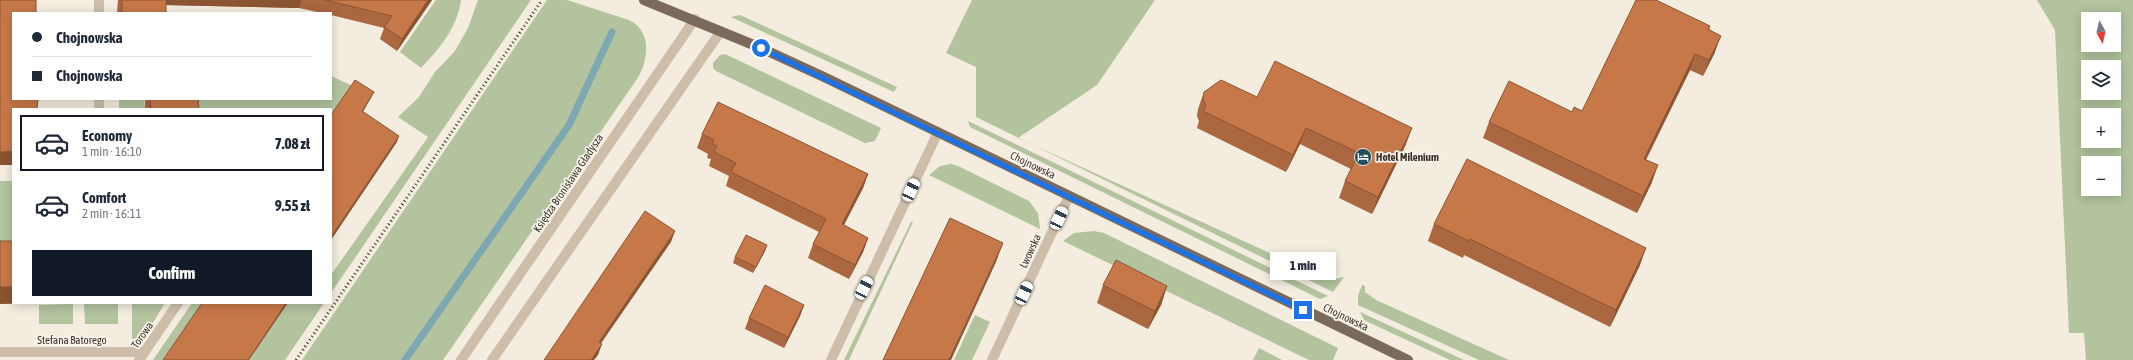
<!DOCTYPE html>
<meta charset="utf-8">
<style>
body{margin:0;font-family:"Asap Condensed",sans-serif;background:#f2f2f3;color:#1f2937;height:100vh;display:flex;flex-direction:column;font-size:15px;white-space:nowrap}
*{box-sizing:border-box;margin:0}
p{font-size:13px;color:#747a83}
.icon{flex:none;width:22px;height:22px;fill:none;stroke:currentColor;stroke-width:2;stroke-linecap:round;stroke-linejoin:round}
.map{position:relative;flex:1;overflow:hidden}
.details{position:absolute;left:12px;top:108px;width:320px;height:196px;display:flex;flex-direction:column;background:#fff;border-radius:0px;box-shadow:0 2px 10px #0003}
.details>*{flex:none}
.banner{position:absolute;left:12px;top:12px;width:320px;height:88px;border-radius:0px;box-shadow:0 2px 10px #0003;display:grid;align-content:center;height:88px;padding:0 20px;background:#fff}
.needle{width:26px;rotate:172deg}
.controls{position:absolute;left:2081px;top:12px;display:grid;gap:8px}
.controls a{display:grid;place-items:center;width:40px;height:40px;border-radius:0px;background:#fff;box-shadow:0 2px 10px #0003;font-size:20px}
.end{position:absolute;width:18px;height:18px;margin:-9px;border:5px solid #1a73e8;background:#fff;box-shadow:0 0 0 2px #fff}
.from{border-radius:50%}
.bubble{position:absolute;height:28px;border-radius:0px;background:#fff;box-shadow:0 2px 10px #0003;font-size:13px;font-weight:800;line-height:28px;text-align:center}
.car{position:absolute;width:12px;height:24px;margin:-12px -6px;border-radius:5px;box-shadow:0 0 3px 1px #0007;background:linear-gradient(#fff 24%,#345 0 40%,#fff 0 76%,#345 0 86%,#fff 0)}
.banner b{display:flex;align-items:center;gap:14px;height:38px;font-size:15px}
.banner b+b{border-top:1px solid #e0e1e3}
.banner i{width:10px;height:10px;background:#1f2937}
ul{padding:7px 0 0;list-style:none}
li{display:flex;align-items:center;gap:12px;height:56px;margin:0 8px 6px;padding:0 12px;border:2px solid transparent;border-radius:0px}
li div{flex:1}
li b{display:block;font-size:15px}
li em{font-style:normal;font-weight:800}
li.on{border-color:#111827}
li>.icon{width:36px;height:36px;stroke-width:1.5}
.action{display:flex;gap:8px;margin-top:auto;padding:8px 20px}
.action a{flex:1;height:46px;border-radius:0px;background:#111827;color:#fff;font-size:16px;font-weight:800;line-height:46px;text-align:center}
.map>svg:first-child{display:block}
.green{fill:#b2c39e;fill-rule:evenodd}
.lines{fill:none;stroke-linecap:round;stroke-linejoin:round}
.stream{stroke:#7da8b1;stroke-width:7}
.minor{stroke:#ccbeaa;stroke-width:10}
.major{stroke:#7b6a5b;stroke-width:10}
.rail{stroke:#39312a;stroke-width:3;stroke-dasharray:1 3;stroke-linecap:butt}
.wall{fill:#ab673f}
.shaded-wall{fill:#8b5433}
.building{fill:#c77849;stroke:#8b5433}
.route{stroke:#1a73e8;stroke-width:5}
.labels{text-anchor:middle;stroke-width:3.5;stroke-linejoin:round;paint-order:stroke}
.poi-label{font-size:11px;font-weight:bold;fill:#39312a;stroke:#faf5ec;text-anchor:start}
.street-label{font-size:11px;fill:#39312a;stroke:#faf5ec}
</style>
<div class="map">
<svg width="2133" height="360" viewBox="0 0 2133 360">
<rect width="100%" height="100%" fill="#f3ecdf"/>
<!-- green -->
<path class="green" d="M436,0h25c-4,28 -21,48 -40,68l-21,-16z
M478,0h53l-200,293v-18l97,-138 -30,-20 21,-20 16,-25 20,-21 13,-23z
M547,0h20l62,20c23,11 20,40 8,59l-194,281h-141z
M972,0h183l-58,85 -79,53 311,142 15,-3 -11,15 -357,-175v-50l-30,-14z
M2037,0h96v360h-47l-2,-27h-15l-14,-303zM2088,19h26v26h-26zM2088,67h26v26h-26zM2088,115h26v26h-26zM2088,163h26v26h-26z
M740,15l157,72 -3,5 -163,-75z
M725,54l156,74 -6,13 -10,2 -149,-72 -3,-3v-5l7,-8z
M331,76l22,10 -22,32v-9h-138l-4,-10h142z
M119,99h25l1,10h-26z
M968,121l360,175 -8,3 -350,-172z
M951,164l7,2 71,35 9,12 2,16 -111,-54 11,-9z
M0,181h13v75h-13z
M911,222h2l-64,138h-5z
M1094,231l10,2 234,115 -5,12h-24l-246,-119 11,-8z
M1362,285l3,1v6l11,8 133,60h-30l-121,-55v-9z
M165,303c-8,12 -18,35 -33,36v-35z
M192,303h13l-39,57h-13z
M288,303h36l-39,57h-36z
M73,304v20h-34v-19z
M84,304h34v20h-33z
M1360,312l104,48h-14l-52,-24 -34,-16z
M975,315l15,7 -18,38h-18z
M1259,348l23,12h-29z"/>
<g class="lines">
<!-- stream -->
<path class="stream" d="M405,360l164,-235 43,-93"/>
<!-- minor -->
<path class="minor" d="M99,0v13
M99,99v10
M0,352h144
M139,360l39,-57
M461,360l234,-341
M492,360l229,-329
M831,360l107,-228
M992,360l77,-164"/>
<!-- major -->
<path class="major" d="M644,0l117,48 63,29 584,283"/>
<!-- rail -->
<path class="rail" d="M296,360l246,-360"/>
</g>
<!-- wall -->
<path class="wall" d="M118,0h314l-35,51 -17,-12 4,-11 -53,-13v-2h-9l-23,-5 -133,-3v8h-49z
M1710,26l-1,4 6,22 -12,24 -13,-6 -44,90 6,22 -15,31 -154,-75 6,-16 83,-10 10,-1z
M1204,92l53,5 149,47 -34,70 -33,-16 6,-17 6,-12 -51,-25 -14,28 -89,-44 2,-7 -2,-5 1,-7z
M145,99h53l1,10h-54z
M702,134l166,40 -5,14 -19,37 24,13 -5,14 -14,27 -41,-21 5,-14 6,-12 -93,-46 3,-10 -20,-10 2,-7 -4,-1 1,-4 -11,-6z
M1434,224l206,41 -30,62 -146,-72 -1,3 -35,-17z
M765,251l-12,22 -20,-10 2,-6z
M1103,285l64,1 -6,19 -13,24 -51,-26z
M804,305l-4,11 -16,32 -39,-19 4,-11z"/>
<!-- shaded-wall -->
<path class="shaded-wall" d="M164,0h138l-3,8 -137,-3z
M428,0h4l-35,51 5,-12z
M1721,36l-6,16 -12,24 6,-16z
M1695,54l-5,16 -52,105 6,-16z
M374,92l-3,6 -11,19 2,-6z
M1306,128l-6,16 -14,28 7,-17z
M1412,128l-6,16 -34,70 6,-17z
M399,136l-2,6 -66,98v-3z
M13,151v14h-13v-13z
M1658,165l-6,17 -15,31 6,-17z
M868,174l-5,14 -26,50 5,-14z
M675,231l-4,11 -76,110 4,-10z
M868,238l-5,14 -14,27 6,-14z
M1003,243l-7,19 -45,98h-2z
M767,245l-2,6 -12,22z
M1646,248l-6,17 -30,62 6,-17z
M1167,286l-6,19 -13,24 7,-18z
M0,287h13v16h49l-62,1z
M286,303h2l-39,57h-1z
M804,305l-4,11 -16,32 4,-11z
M602,344l-4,11 -4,5h-3z"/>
<!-- building -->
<path class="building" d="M0,0h36v13h-23v86h25l-1,10h-24v42l-13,1z
M122,0h44v13h-44z
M325,0h103l-26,39 -18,-12 8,-11z
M1636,0h20l54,26 -2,3 13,7 -12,24 -14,-6 -51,105 14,6 -15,31 -154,-74 20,-41 63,31 2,-5 8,4z
M1275,61l137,67 -34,69 -33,-16 14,-28 -53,-25 -13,27 -90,-44 3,-6 -3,-6 1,-7 17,-12 36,17z
M355,80l19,12 -12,19 37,25 -68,101v-122z
M150,99h48l1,10h-48z
M718,102l150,72 -26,50 26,14 -13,27 -42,-21 13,-25 -95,-47 5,-9 -22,-11 3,-6 -5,-2 2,-4 -12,-6z
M1467,159l179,89 -30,62 -146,-71 -1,2 -35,-17z
M645,211l30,20 -76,111 3,2 -11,16h-47z
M950,218l53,25 -54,117h-66z
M746,235l21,10 -11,22 -21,-10z
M0,241h13v46h-13z
M1116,260l51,26 -12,25 -52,-26z
M765,285l39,20 -16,32 -39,-19z
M202,303h84l-38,57h-85z"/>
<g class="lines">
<!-- route -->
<path class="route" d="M761,48l542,262"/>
</g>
<!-- icons -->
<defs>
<g id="hotel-disc" transform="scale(0.9)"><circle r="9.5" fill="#1f505b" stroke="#faf5ec"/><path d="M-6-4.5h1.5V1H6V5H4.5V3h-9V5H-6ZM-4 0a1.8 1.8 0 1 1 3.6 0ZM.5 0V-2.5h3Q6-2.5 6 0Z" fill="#fff"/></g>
</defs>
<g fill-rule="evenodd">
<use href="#hotel-disc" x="1363" y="157"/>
</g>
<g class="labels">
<!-- poi labels -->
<g class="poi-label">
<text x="1376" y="161">Hotel Milenium</text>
</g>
<!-- street labels -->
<g class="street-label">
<text transform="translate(1033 165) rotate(26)" y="4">Chojnowska</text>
<text transform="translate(568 183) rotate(-56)" y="4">Księdza Bronisława Gładysza</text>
<text transform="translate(1030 251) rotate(-65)" y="4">Lwowska</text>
<text transform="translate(1346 317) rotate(26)" y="4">Chojnowska</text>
<text transform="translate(142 335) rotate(-55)" y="4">Torowa</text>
<text x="72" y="344">Stefana Batorego</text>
</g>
</g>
</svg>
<div class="controls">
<a><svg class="needle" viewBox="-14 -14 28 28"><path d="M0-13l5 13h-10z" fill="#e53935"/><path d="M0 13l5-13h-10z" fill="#747a83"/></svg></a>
<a><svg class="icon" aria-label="layers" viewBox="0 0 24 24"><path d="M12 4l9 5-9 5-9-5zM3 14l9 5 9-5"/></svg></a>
<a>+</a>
<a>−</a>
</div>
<i class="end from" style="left:761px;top:48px"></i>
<i class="end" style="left:1303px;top:310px"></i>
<div class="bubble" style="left:1270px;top:252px;width:66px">1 min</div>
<i class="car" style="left:911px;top:190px;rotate:25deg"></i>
<i class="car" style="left:1059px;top:218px;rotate:25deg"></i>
<i class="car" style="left:864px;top:288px;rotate:26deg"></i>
<i class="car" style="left:1024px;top:293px;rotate:25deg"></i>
<div class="banner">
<b><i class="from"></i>Chojnowska</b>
<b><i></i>Chojnowska</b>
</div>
<section class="details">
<ul>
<li class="on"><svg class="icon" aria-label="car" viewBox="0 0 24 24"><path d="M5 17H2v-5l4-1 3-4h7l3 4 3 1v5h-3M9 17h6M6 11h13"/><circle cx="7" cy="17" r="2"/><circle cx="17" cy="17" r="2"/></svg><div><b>Economy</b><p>1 min · 16:10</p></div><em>7.08 zł</em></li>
<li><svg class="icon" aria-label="car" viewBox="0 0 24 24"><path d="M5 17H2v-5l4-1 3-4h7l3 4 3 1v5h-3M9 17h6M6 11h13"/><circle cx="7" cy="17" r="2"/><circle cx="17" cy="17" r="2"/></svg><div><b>Comfort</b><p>2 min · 16:11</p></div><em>9.55 zł</em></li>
</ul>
<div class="action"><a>Confirm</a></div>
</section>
</div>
